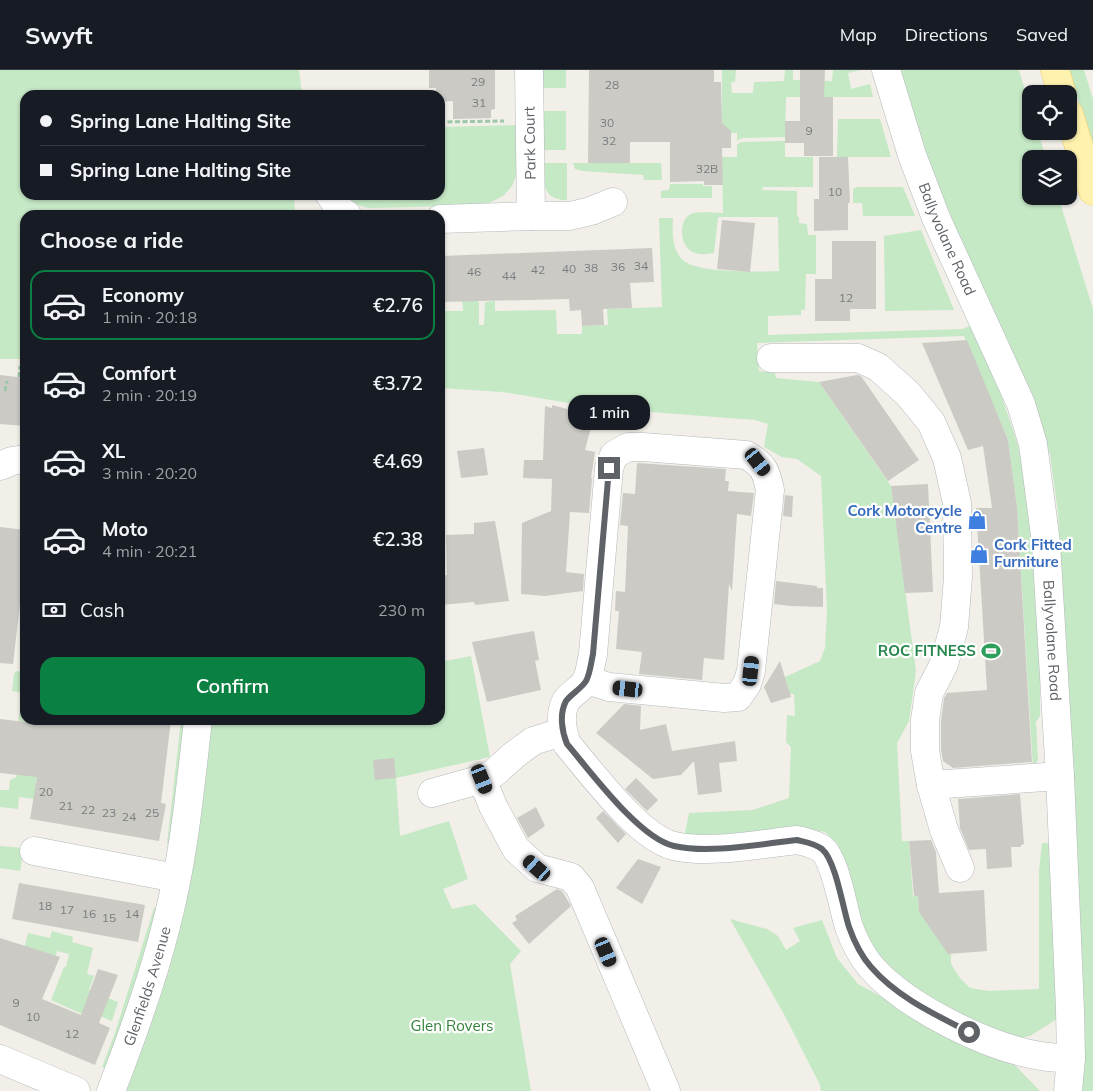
<!DOCTYPE html>
<meta charset="utf-8">
<style>
body{margin:0;font-family:Mulish,sans-serif;background:#242831;color:#f1f3f6;height:100vh;display:flex;flex-direction:column;font-size:19px;white-space:nowrap}
*{box-sizing:border-box;margin:0}
p{font-size:16px;color:#9ea1a6}
.icon{flex:none;width:28px;height:28px;fill:none;stroke:currentColor;stroke-width:2;stroke-linecap:round;stroke-linejoin:round}
.map{position:relative;flex:1;overflow:hidden}
.side{position:absolute;left:20px;top:140px;width:425px;height:515px;display:flex;flex-direction:column;background:#171b24;border-radius:15px;box-shadow:0 1px 4px #0004}
.side>*{flex:none}
.hud{position:absolute;left:20px;top:20px;width:425px;height:110px;border-radius:15px;box-shadow:0 1px 4px #0004;display:grid;align-content:center;height:110px;padding:0 20px;background:#171b24}
.fabs{position:absolute;left:1022px;top:15px;display:grid;gap:10px}
.fabs a{display:grid;place-items:center;width:55px;height:55px;border-radius:10px;background:#171b24;box-shadow:0 1px 4px #0004;font-size:25px}
.end{position:absolute;width:22px;height:22px;margin:-11px;border:6px solid #5f6368;background:#fff;box-shadow:0 0 0 2px #fff}
.from{border-radius:50%}
.bubble{position:absolute;height:35px;border-radius:15px;background:#171b24;box-shadow:0 1px 4px #0004;font-size:16px;font-weight:600;line-height:35px;text-align:center}
.car{position:absolute;width:15px;height:30px;margin:-15px -8px;border-radius:6px;box-shadow:0 0 4px 1px #0007;background:linear-gradient(#222 24%,#8ab4d8 0 40%,#222 0 76%,#8ab4d8 0 86%,#222 0)}
.hud b{display:flex;align-items:center;gap:18px;height:48px;font-size:19px}
.hud b+b{border-top:1px solid #363941}
.hud i{width:12px;height:12px;background:#f1f3f6}
ul{padding:0;list-style:none}
li{display:flex;align-items:center;gap:15px;height:70px;margin:0 10px 8px;padding:0 10px;border:2px solid transparent;border-radius:15px}
li div{flex:1}
li b{display:block;font-size:19px}
li em{font-style:normal;font-weight:600}
li.current{border-color:#0b8043}
li>.icon{width:45px;height:45px;stroke-width:1.5}
h2{padding:0 20px;font-size:22px;line-height:60px}
.pay{display:flex;align-items:center;gap:12px;height:55px;padding:0 20px;font-size:19px}
.pay p{margin-inline-start:auto}
.action{display:flex;gap:10px;margin-top:auto;padding:10px 20px}
.action a{flex:1;height:58px;border-radius:15px;background:#0b8043;color:#fff;font-size:20px;font-weight:600;line-height:58px;text-align:center}
header{display:flex;align-items:center;gap:30px;box-sizing:border-box;height:70px;padding:0 25px;background:#171b24;border-bottom:1px solid #363941}
header strong{font-size:24px}
nav{display:flex;gap:28px;margin-inline-start:auto;font-size:18px}
.map>svg:first-child{display:block}
.green{fill:#c5e8c5}
.building{fill:#cccac5}
.lines{fill:none;stroke-linecap:round;stroke-linejoin:round}
.minor-casing{stroke:#b5b8bc;stroke-width:29}
.major-casing{stroke:#f2c960;stroke-width:29}
.path{stroke:#9cc7a9;stroke-width:3;stroke-dasharray:5 2.5;stroke-linecap:butt}
.minor{stroke:#fff;stroke-width:28}
.major{stroke:#fff2af;stroke-width:28}
.route{stroke:#5f6368;stroke-width:6}
.labels{text-anchor:middle;stroke-width:4.5;stroke-linejoin:round;paint-order:stroke}
.number-label{font-size:12px;fill:#7a7d7f}
.street-label{font-size:15px;fill:#5f6368;stroke:#fff}
.shop-label{font-size:15px;font-weight:bold;fill:#366cbe;stroke:#fff;text-anchor:end}
.leisure-label{font-size:15px;font-weight:bold;fill:#27864d;stroke:#fff;text-anchor:end}
.park-label{font-size:15px;fill:#348238;stroke:#fff}
</style>
<header>
<strong>Swyft</strong>
<nav><a>Map</a><a>Directions</a><a>Saved</a></nav>
</header>
<div class="map">
<svg width="1093" height="1021" viewBox="0 0 1093 1021">
<rect width="100%" height="100%" fill="#f1efe8"/>
<!-- green -->
<path class="green" d="M0,0h299l2,17 4,8h-280v100h269l1,20h-270v160l-3,-1 1,-15h-23z
M543,0h23v18h-23z
M722,0h14l-1,12h-4l1,11h21l1,-11 30,-1 1,-11h8v10l39,1 1,-11h28l-13,3 3,16 19,-5 3,13h-87l-1,40 -43,1 -5,3v-8h-32l9,-10h8z
M900,0h119l12,41v20h7l8,28h-15v37h27l35,113v782h-11l-11,-346 -13,-232 -8,-59 -22,-63 -38,-82 -57,-136 -26,-75z
M1069,0h15l9,29v48z
M543,41h23v39h-23z
M838,49h42l11,38h-54z
M518,55l-1,49 -5,12 -9,10 -14,7 -27,3 -94,2 -14,-4 -11,-9h97v-68z
M785,71v16h28v30h-50l-1,3 35,1v25l2,1v6l8,1 1,11h8v39h-10l-1,36h-4v5l-33,1v19l194,-6 8,-3 22,42 26,77 13,70 9,144v57l-4,6 2,38 -5,7 -16,-260 -9,-67 -44,-104 -207,7 2,28 16,2 1,5 43,4 72,104 25,185 -7,50 -12,22 5,98h7l4,55h5l1,16 32,42v10l9,14 10,10 19,3 50,-2v-118l3,-28h9l6,176 -27,17 -13,2 -11,-1 -53,-26 -58,-34 -23,-28 -21,-49 -13,-56 -13,-12 -23,-4 -118,10 5,-25 64,-3 36,-12 2,-51 -5,-5 1,-27 8,1 -1,-22h-4l-5,-17 35,-16 5,-13 2,-37 -6,-135 -24,-17 -15,-2 -18,-10 4,-23 -13,-4 -157,-12 -95,-16 -63,-4v-77h23l-1,-17h15v7l2,1v23h5l1,-23 10,-1v10l61,-1 1,24h25v-8l26,-1 -1,-16 55,-2 -3,-89h14c-1,13 -1,34 11,43 14,12 75,11 95,10l-1,-54h-60l-4,36c-8,1 -15,3 -23,-2 -11,-6 -13,-31 0,-37 8,-3 23,-1 32,-1l-1,-56h15v-12l4,-3z
M543,93h24v37c-25,0 -24,-18 -24,-37z
M573,93h88l1,17h-18l-1,-5 -61,-4 -7,-2z
M670,114h33v2h9v12h-51v-7l8,-1z
M857,117h46l12,29h-52l-1,-13h-9v-14z
M921,160l33,80 -69,1 -1,-75z
M471,586l19,101 -94,21 4,58 49,-15 19,58 -25,10 9,20 23,-5 46,47 -11,13 21,127h-407l84,-371h232v-58z
M16,601l9,1v48h18v4l-25,-3 5,-28 -11,-2 2,-17z
M181,650h7l-15,125 -6,-1z
M20,674l17,33 -3,22 -15,-2 -1,12 -18,-2v-17h9l1,-10 6,-3z
M0,776l24,2 -4,23 -20,-3z
M154,838l5,1 -19,65 -34,95 -4,-2 13,-34z
M730,849l37,10 11,7 8,14 14,-9 -7,-13 29,-8 15,38 21,26 124,67 28,9 30,31h-219l-1,-6 -35,-69z
M52,861l21,6 -1,5 21,6 -6,26 7,2 -5,14 29,12 -6,19 -19,-8 -2,5 -40,-18 13,-33h2l3,-13 -12,-3 -3,13 -54,-6 23,-4 5,-21 22,5z"/>
<!-- building -->
<path class="building" d="M429,0h66v39l-4,1v8l-38,1v-18l-13,1v-7h-4v-7h-7z
M589,0h125v12h7l1,41 9,8v17h-9l1,37h-19v-4l-34,1v-40h-40v21h-42z
M800,0h25l-1,27h9v59h-29v-13h-19v-22h15z
M819,87h29l2,46h-2v27l-34,1v-32h5z
M722,150l33,3 -5,49 -33,-3z
M832,171h44v68h-26v12h-35v-42h17z
M652,178l2,34 -24,1 2,25 -29,1 1,16 -22,1 -1,-16 -11,1 -1,-12 -129,3v-46z
M967,270l41,100 9,67 15,255 -79,6 -10,-7 -2,-11v-29l3,-23 3,-5 40,-3 -11,-182h16l-9,-62 -15,4 -46,-107z
M0,305l25,3v48l-25,-2z
M857,305l4,1 58,84 -31,21 -69,-99z
M552,335l42,11 -9,34 10,2 -4,26 1,1 -3,34 -19,-1 -4,60 18,2 -1,17 -38,5 -24,-2 1,-71 29,-12 1,-32 -29,-1 1,-18h19l2,-54 7,2z
M484,378l4,27 -27,3 -4,-27z
M637,393l89,6 -1,12h4l-1,10 26,2 -3,23 -14,-2 -5,77 -3,-7 -5,76 -20,-2 -2,22 -63,-6 3,-22 -26,-3 3,-38h-4l1,-20 9,1 3,-66 -8,-1 3,-32 12,1z
M928,414l5,108 -28,1 -14,-107z
M785,425l8,1 -1,21 -9,-1z
M495,451l14,80 -34,4 -1,-3 -34,3v-29l7,-1 -1,-40 28,-1v-11z
M0,457l25,3v31l-12,103 -13,-1z
M776,511l41,5v2h6v19l-32,-1 -17,-2z
M534,561l5,29 -4,1 6,29 -54,12 -15,-60z
M780,591l11,36 -20,6 -7,-16z
M624,634l17,2 -1,24 26,-6 6,27 63,-10 2,20 -18,2 3,29 -24,3 -4,-34 -13,14 -28,4 -57,-46z
M0,649l43,5v-4h128l-10,83 5,1 -7,37 -129,-22 7,-42 -37,-4z
M394,688l2,20 -21,2 -2,-20z
M636,708l22,22 -11,11 -22,-22z
M1020,724l4,50 -3,1v2h-10l1,20 -25,2 -1,-20 -17,1 -9,-22 -2,-29z
M536,737l9,19 -17,12 -11,-20z
M603,741l23,23 -8,9 -22,-25z
M931,770l5,12 3,41 45,-3 3,61 -39,3 -29,-42 -1,-16h-4l-5,-55z
M638,789l23,8 -19,37 -26,-16z
M19,813l126,22 -7,37 -126,-23z
M557,819l5,2 9,15 -42,38 -17,-21 5,-3 -2,-4z
M0,868l60,19 -18,42 39,16 17,-46 20,6 -19,48 11,5 -15,37 -95,-40z"/>
<g class="lines">
<!-- minor casing -->
<g class="minor-casing">
<g id="minor">
<path id="s1" d="M886,0l26,85 24,63 85,186 12,40 13,99 14,233 10,233 1,49 -3,33"/>
<path d="M330,125l10,15 7,5"/>
<path d="M531,146h39l21,-5 22,-9"/>
<path d="M440,149l91,-3 -2,-146"/>
<path d="M771,288h87l20,9 30,27 23,28 16,36 10,45 1,74 -4,50 -10,37 -15,29 -4,27v31l6,34 13,45 16,38"/>
<path d="M0,396l12,-5 13,-2"/>
<path d="M587,610l22,7 115,11 14,-1 9,-13 4,-13 19,-181c-4,-19 -6,-25 -24,-35l-103,-8h-15l-14,8 -5,13 -16,186c-2,9 -3,20 -7,27 -5,8 -15,13 -20,20 -7,13 -4,31 1,43 24,28 72,94 107,102 36,8 86,-2 123,-6 8,2 18,4 25,9 14,12 21,60 27,78 5,14 13,29 22,40 35,40 118,81 170,89 10,2 20,2 30,2"/>
<path d="M482,709l11,27 23,43 21,19 34,9 9,11 86,203"/>
<path d="M931,715l129,-9"/>
<path d="M432,723l50,-14 12,-6 20,-18 19,-14 29,-9"/>
<path d="M34,781l142,27"/>
<path d="M0,989l76,32"/>
<path id="s2" d="M111,1021c21,-54 41,-109 55,-165 18,-68 24,-137 32,-206"/>
</g>
</g>
<!-- major casing -->
<g class="major-casing">
<path id="major" d="M1055,0l7,24
M1069,44l24,77"/>
</g>
<!-- path -->
<path class="path" d="M440,52l64,-1
M19,307l1,-11
M5,321l2,-10"/>
<!-- minor -->
<use href="#minor" class="minor"/>
<!-- major -->
<use href="#major" class="major"/>
</g>
<g class="lines">
<!-- route -->
<path class="route" d="M609,398l-16,186c-2,9 -3,20 -7,27 -5,8 -15,13 -20,20 -7,13 -4,31 1,43 24,28 72,94 107,102 36,8 86,-2 123,-6 8,2 17,3 25,9 14,12 21,60 27,78 5,14 13,30 22,40 26,30 63,47 98,65"/>
</g>
<!-- icons -->
<defs>
<g id="shop-bare" transform="scale(1.5)"><path d="M-5-2.5h2.3a2.7 3.5 0 0 1 5.4 0H5L5.5 6h-11ZM-1.5-2.5h3a1.5 2.3 0 0 0-3 0Z" fill="#3f7fe0" stroke="#fff" stroke-width="2.5" paint-order="stroke"/></g>
<g id="stadium-bare" transform="scale(1.5)"><path d="M0-5a6.5 5 0 1 0 0 10a6.5 5 0 1 0 0-10ZM-3.5-1.8h7v3.6h-7Z" fill="#2e9e5b" stroke="#fff" stroke-width="2.5" paint-order="stroke"/></g>
</defs>
<g fill-rule="evenodd">
<use href="#shop-bare" x="977" y="450"/>
<use href="#shop-bare" x="979" y="484"/>
<use href="#stadium-bare" x="991" y="581"/>
</g>
<g class="labels">
<!-- number labels -->
<g class="number-label">
<text x="478" y="16">29</text>
<text x="612" y="19">28</text>
<text x="479" y="37">31</text>
<text x="607" y="57">30</text>
<text x="809" y="65">9</text>
<text x="609" y="75">32</text>
<text x="707" y="103">32B</text>
<text x="835" y="126">10</text>
<text x="641" y="200">34</text>
<text x="618" y="201">36</text>
<text x="591" y="202">38</text>
<text x="569" y="203">40</text>
<text x="538" y="204">42</text>
<text x="474" y="206">46</text>
<text x="509" y="210">44</text>
<text x="846" y="232">12</text>
<text x="46" y="726">20</text>
<text x="66" y="740">21</text>
<text x="88" y="744">22</text>
<text x="109" y="747">23</text>
<text x="152" y="747">25</text>
<text x="129" y="751">24</text>
<text x="45" y="840">18</text>
<text x="67" y="844">17</text>
<text x="89" y="848">16</text>
<text x="132" y="848">14</text>
<text x="109" y="852">15</text>
<text x="16" y="937">9</text>
<text x="33" y="951">10</text>
<text x="72" y="968">12</text>
</g>
<!-- street labels -->
<g class="street-label">
<text transform="translate(530 73) rotate(-91)" y="5">Park Court</text>
<text dy="5" stroke="none"><textPath href="#s1" startOffset="180">Ballyvolane Road</textPath></text>
<text dy="5" stroke="none"><textPath href="#s1" startOffset="600">Ballyvolane Road</textPath></text>
<text dy="5" stroke="none"><textPath href="#s2" startOffset="111">Glenfields Avenue</textPath></text>
</g>
<!-- shop labels -->
<g class="shop-label">
<text x="962" y="446">Cork Motorcycle<tspan x="962" dy="17">Centre</tspan></text>
<text x="994" y="480" text-anchor="start">Cork Fitted<tspan x="994" dy="17">Furniture</tspan></text>
</g>
<!-- leisure labels -->
<g class="leisure-label">
<text x="976" y="586">ROC FITNESS</text>
</g>
<!-- park labels -->
<g class="park-label">
<text x="452" y="961">Glen Rovers</text>
</g>
</g>
</svg>
<div class="fabs">
<a><svg class="icon" aria-label="locate" viewBox="0 0 24 24"><circle cx="12" cy="12" r="6"/><path d="M12 2v4M12 18v4M2 12h4M18 12h4"/></svg></a>
<a><svg class="icon" aria-label="layers" viewBox="0 0 24 24"><path d="M12 4l9 5-9 5-9-5zM3 14l9 5 9-5"/></svg></a>
</div>
<i class="end from" style="left:969px;top:962px"></i>
<i class="end" style="left:609px;top:398px"></i>
<div class="bubble" style="left:568px;top:325px;width:82px">1 min</div>
<i class="car" style="left:758px;top:392px;rotate:142deg"></i>
<i class="car" style="left:751px;top:601px;rotate:6deg"></i>
<i class="car" style="left:628px;top:619px;rotate:276deg"></i>
<i class="car" style="left:482px;top:709px;rotate:158deg"></i>
<i class="car" style="left:537px;top:798px;rotate:311deg"></i>
<i class="car" style="left:606px;top:882px;rotate:157deg"></i>
<div class="hud">
<b><i class="from"></i>Spring Lane Halting Site</b>
<b><i></i>Spring Lane Halting Site</b>
</div>
<section class="side">
<h2>Choose a ride</h2>
<ul>
<li class="current"><svg class="icon" aria-label="car" viewBox="0 0 24 24"><path d="M5 17H2v-5l4-1 3-4h7l3 4 3 1v5h-3M9 17h6M6 11h13"/><circle cx="7" cy="17" r="2"/><circle cx="17" cy="17" r="2"/></svg><div><b>Economy</b><p>1 min · 20:18</p></div><em>€2.76</em></li>
<li><svg class="icon" aria-label="car" viewBox="0 0 24 24"><path d="M5 17H2v-5l4-1 3-4h7l3 4 3 1v5h-3M9 17h6M6 11h13"/><circle cx="7" cy="17" r="2"/><circle cx="17" cy="17" r="2"/></svg><div><b>Comfort</b><p>2 min · 20:19</p></div><em>€3.72</em></li>
<li><svg class="icon" aria-label="car" viewBox="0 0 24 24"><path d="M5 17H2v-5l4-1 3-4h7l3 4 3 1v5h-3M9 17h6M6 11h13"/><circle cx="7" cy="17" r="2"/><circle cx="17" cy="17" r="2"/></svg><div><b>XL</b><p>3 min · 20:20</p></div><em>€4.69</em></li>
<li><svg class="icon" aria-label="car" viewBox="0 0 24 24"><path d="M5 17H2v-5l4-1 3-4h7l3 4 3 1v5h-3M9 17h6M6 11h13"/><circle cx="7" cy="17" r="2"/><circle cx="17" cy="17" r="2"/></svg><div><b>Moto</b><p>4 min · 20:21</p></div><em>€2.38</em></li>
</ul>
<div class="pay"><svg class="icon" aria-label="cash" viewBox="0 0 24 24"><path d="M3 7h18v10H3z"/><circle cx="12" cy="12" r="2"/></svg>Cash<p>230 m</p></div>
<div class="action"><a>Confirm</a></div>
</section>
</div>
